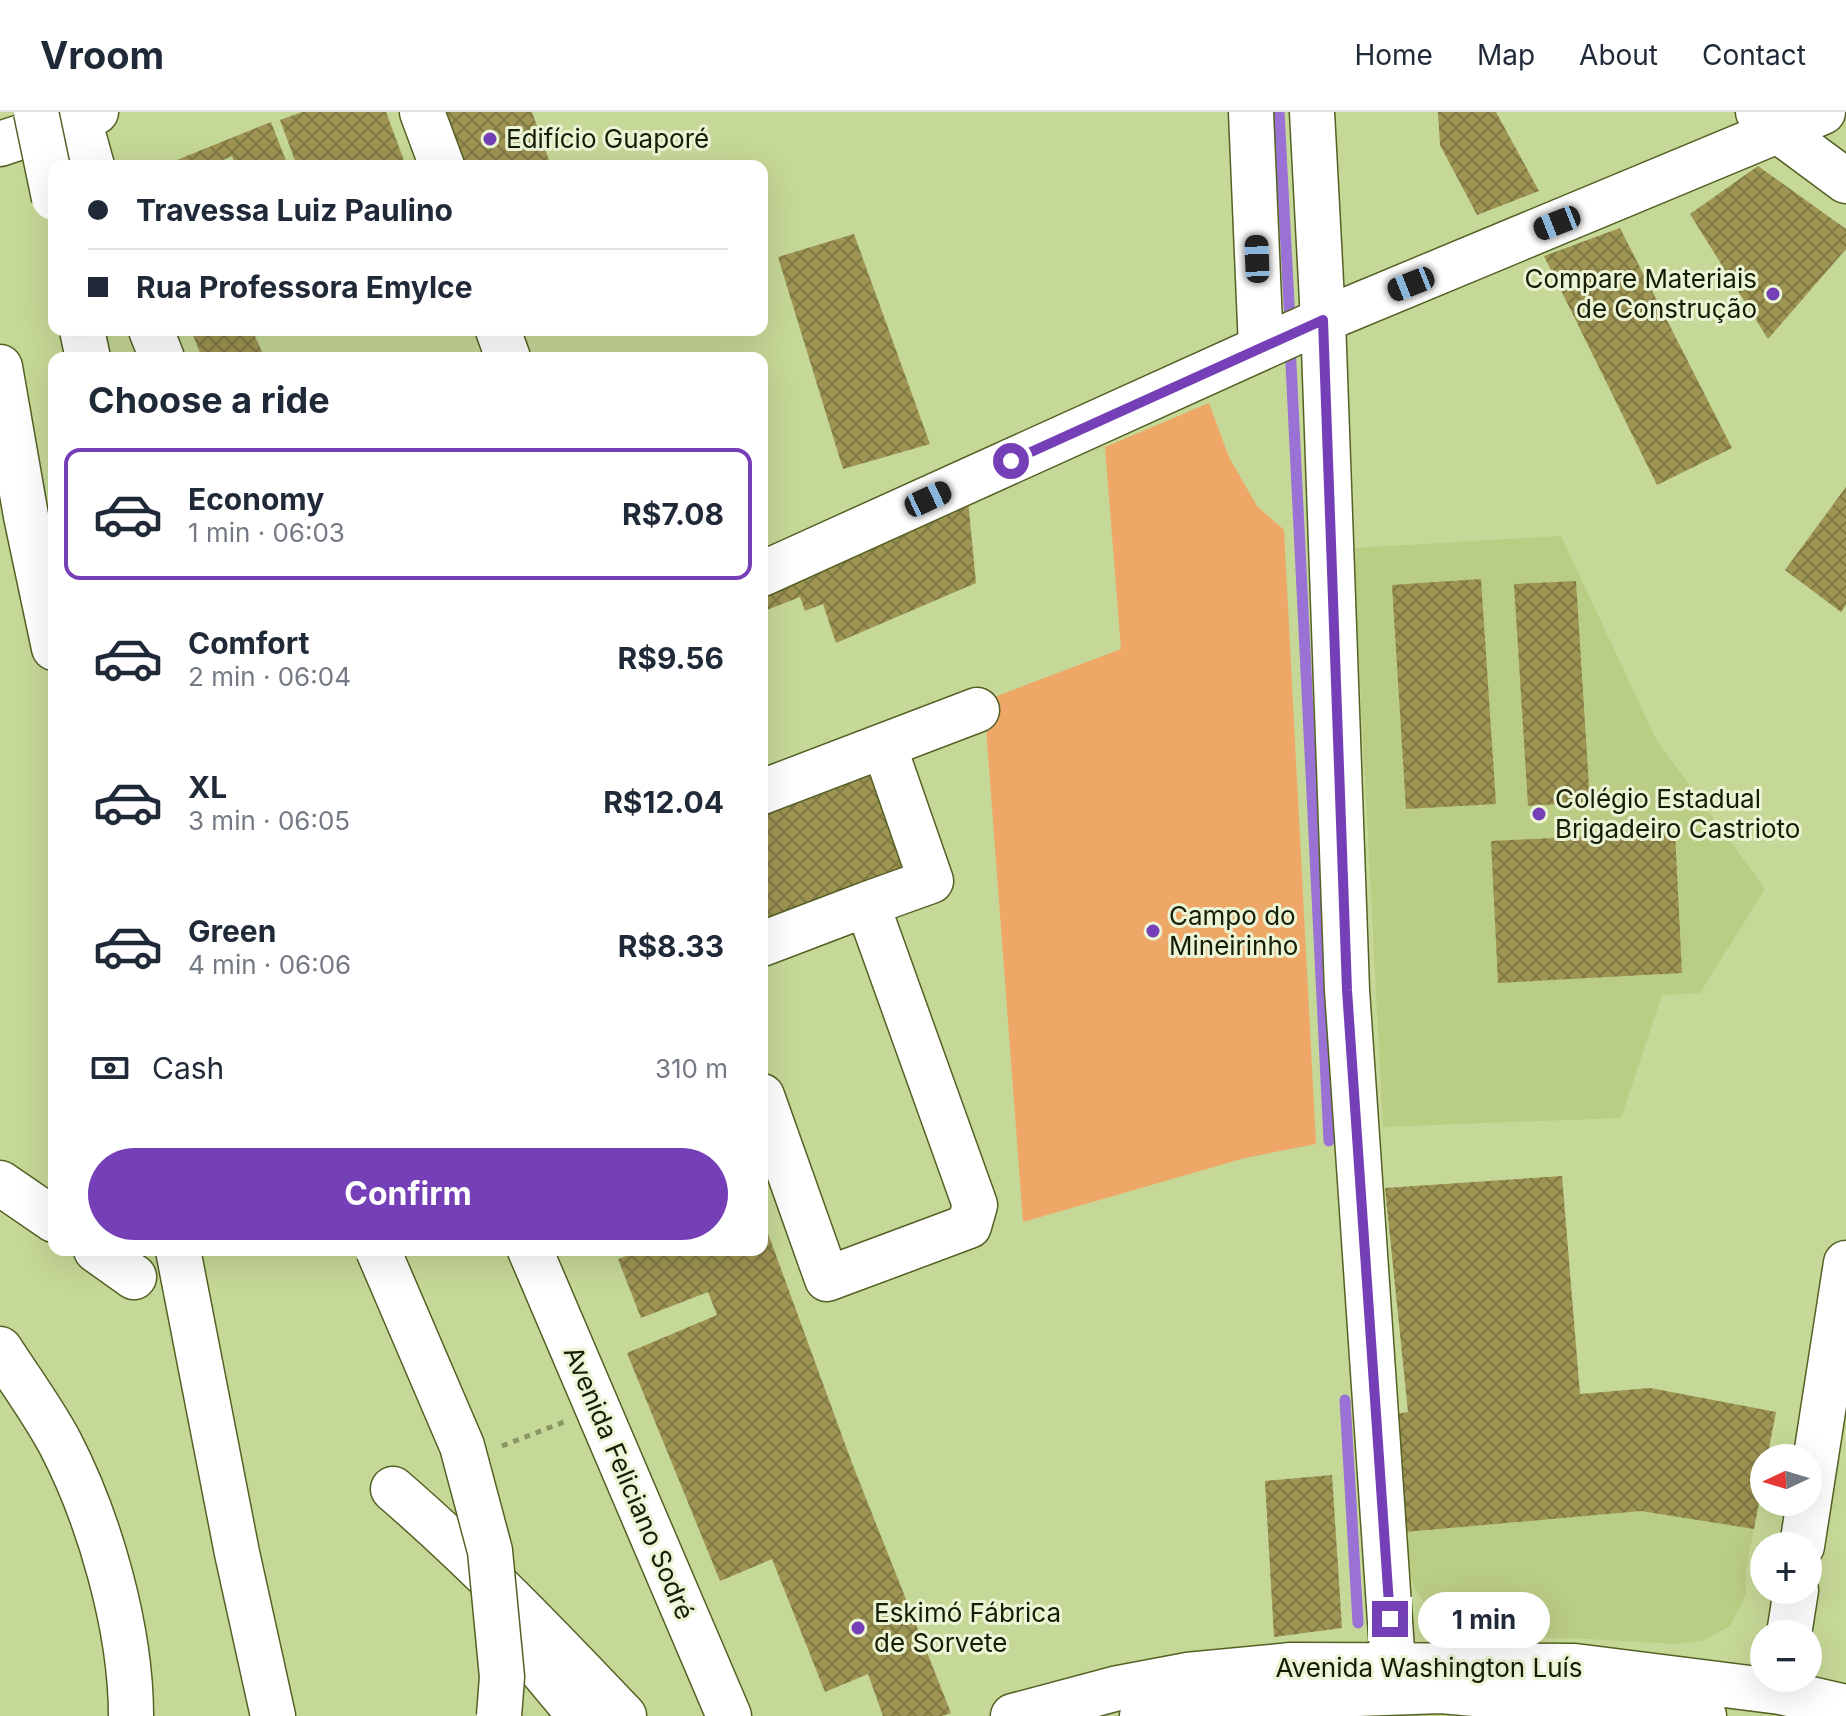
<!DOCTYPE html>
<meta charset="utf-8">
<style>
body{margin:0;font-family:Inter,sans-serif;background:#f6f6f7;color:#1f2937;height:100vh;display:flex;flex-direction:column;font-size:30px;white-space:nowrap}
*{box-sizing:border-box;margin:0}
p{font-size:26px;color:#747a83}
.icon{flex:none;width:44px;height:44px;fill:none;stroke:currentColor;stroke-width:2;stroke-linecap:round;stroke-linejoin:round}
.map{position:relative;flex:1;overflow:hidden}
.sheet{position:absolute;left:48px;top:240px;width:720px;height:904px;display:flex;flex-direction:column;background:#fff;border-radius:16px;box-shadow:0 8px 32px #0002}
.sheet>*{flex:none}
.guide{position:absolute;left:48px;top:48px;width:720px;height:176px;border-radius:16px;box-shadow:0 8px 32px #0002;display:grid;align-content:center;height:176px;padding:0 40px;background:#fff}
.needle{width:52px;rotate:266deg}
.buttons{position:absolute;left:1750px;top:1332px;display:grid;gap:16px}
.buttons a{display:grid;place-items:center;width:72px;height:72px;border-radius:50%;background:#fff;box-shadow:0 8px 32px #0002;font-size:40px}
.end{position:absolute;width:36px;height:36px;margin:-18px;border:10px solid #7540b7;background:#fff;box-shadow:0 0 0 4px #fff}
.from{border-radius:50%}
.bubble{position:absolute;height:56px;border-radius:28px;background:#fff;box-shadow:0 8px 32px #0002;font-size:26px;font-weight:700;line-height:56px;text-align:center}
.car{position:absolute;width:24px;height:48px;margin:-24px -12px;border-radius:10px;box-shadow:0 0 6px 2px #0007;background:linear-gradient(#222 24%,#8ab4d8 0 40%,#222 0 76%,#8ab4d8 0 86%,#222 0)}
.guide b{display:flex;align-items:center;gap:28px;height:76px;font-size:30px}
.guide b+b{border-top:2px solid #e0e1e3}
.guide i{width:20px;height:20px;background:#1f2937}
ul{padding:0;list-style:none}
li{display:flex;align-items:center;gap:24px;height:132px;margin:0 16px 12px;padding:0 24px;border:4px solid transparent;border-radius:16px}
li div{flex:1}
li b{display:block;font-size:30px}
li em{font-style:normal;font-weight:700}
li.selected{border-color:#7540b7}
li>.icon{width:72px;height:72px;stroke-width:1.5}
h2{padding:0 40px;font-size:36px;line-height:96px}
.pay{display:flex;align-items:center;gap:20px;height:88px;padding:0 40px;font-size:30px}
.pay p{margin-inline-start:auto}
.button{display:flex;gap:16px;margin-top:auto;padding:16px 40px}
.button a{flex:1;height:92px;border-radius:48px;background:#7540b7;color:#fff;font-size:32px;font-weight:700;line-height:92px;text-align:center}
header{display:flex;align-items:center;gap:48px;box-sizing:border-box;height:112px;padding:0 40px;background:#fff;border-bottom:2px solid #e0e1e3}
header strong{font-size:38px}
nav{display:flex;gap:44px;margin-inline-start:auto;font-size:28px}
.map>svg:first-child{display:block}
.built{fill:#bacd85}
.pitch{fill:#efa768}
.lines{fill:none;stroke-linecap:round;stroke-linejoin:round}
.stream{stroke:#9a72d6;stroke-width:11}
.building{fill:url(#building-cross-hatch)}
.minor-casing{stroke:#546124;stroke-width:47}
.major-casing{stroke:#546124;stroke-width:47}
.highway-casing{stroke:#546124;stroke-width:47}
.path{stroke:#899764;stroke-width:5;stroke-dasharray:6 6;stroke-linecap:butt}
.minor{stroke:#fff;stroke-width:44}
.major{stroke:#fff;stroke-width:44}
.highway{stroke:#fff;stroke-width:44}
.highway-bridge-casing{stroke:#546124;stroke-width:47;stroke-linecap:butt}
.highway-bridge{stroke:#fff;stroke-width:44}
.route{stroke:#7540b7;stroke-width:10}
.poi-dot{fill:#7540b7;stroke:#ebf4d4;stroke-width:3}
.labels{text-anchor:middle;stroke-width:6;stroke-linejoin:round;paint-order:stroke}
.poi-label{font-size:26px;fill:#171d04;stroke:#ebf4d4;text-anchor:start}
.street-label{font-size:26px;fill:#171d04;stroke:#ebf4d4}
</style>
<header>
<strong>Vroom</strong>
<nav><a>Home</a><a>Map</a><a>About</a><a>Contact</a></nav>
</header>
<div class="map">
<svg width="1846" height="1604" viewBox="0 0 1846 1604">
<defs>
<pattern id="building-cross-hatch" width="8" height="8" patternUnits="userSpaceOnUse" patternTransform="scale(2)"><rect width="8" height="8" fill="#9e9453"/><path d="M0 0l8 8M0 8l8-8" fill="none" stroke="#807843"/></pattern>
</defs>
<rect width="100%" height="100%" fill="#c6d897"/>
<!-- built -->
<path class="built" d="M1561,424l95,203 109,150 -65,104 -38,2 -41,123 -238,9 -30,-579z
M1650,1276l126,24 -9,46h-3v18l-18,94v25l-16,31 -28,15 -26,3 -107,-6h-83l-28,-4 -24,-17 -18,-26 -10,-27 -10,-150z"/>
<!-- pitch -->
<path class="pitch" d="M1209,291l20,54 28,49 27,24 32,614 -71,14 -222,64 -39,-521 137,-52 -16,-202z"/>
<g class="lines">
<!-- stream -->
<path class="stream" d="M1279,0l11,211
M1290,232l39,797
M1345,1288l13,223"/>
</g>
<!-- building -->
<path class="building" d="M302,0h84l20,54h-109l-17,-46z
M427,0h105l19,54h-103z
M1438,0h58l43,79 -62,24 -37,-70z
M271,10l17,44h-52l-4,-10 -11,5 2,5h-61z
M1758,54l88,63v20l-78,90 -78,-125z
M1620,116l112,220 -75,37 -113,-229z
M854,122l76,210 -87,25 -65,-212z
M191,218h49l2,5 11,-3 12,26h-63z
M1846,375v118l-5,7 -56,-42z
M968,388l8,83 -140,60 -13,-39 -18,7 -5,-14 -38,15v-27z
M1481,467l15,225 -90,5 -14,-224z
M1576,469l14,221 -62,4 -14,-222z
M885,656l36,104 -159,59v-120z
M1675,720l7,141 -184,10 -7,-142z
M1562,1064l18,218 70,-6 126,24 -9,46h-3v18l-10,53 -113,-18 -236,21 -9,-118 12,-2 -23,-224z
M762,1105l90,246 99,250 -9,3h-59l-15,-42 -43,18 -53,-133 -52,22 -93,-228 90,-38 -9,-23 -67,26 -23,-59 24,-9h120z
M1332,1363l10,153 -68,9 -9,-156z"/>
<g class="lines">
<!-- minor casing -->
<g class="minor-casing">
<path id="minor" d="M422,0l20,54
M1251,0l10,236
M1312,0l11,208 24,670 46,675
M498,218l10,28
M762,462l561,-254 500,-208
M762,680l215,-82
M867,792l64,-23 -47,-135
M762,832l105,-40 108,301 -6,21 -142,53 -65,-183
M1802,1434l44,-283
M1789,1522l7,-44
M1013,1604l105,-28 69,-13 104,-10 284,1 205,26 66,15"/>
</g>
<!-- major casing -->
<g class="major-casing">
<path id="major" d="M77,0l15,54
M1758,0l19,18 69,51
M0,32l96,-32
M151,218l11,28
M0,255l26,149 28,132
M178,1138l59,303 36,163
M530,1138l199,466"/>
</g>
<!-- highway casing -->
<g class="highway-casing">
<path id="highway" d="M82,218l6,28
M0,1071l54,37
M96,1138l38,27
M0,1237c20,31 43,62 60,94 40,77 71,186 71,273
M393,1377c82,71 157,149 231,227
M534,1549l46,55
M1142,1604l101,-18 199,-7 262,25"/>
</g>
<!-- path -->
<path class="path" d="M502,1334l62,-24"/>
<!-- minor -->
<use href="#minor" class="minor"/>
<!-- major -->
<use href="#major" class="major"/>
<!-- highway -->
<use href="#highway" class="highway"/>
<!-- highway-bridge casing -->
<g class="highway-bridge-casing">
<path id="highway-bridge" d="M36,0l18,86
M378,1138l84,196 28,105 12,126 -3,39"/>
</g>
<!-- highway-bridge -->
<use href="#highway-bridge" class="highway-bridge"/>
</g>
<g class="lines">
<!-- route -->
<path class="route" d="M1011,349l312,-141 24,670 43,629"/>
</g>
<!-- markers -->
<g class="poi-dot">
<circle cx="490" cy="27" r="8"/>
<circle cx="1773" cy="182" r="8"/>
<circle cx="1539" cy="702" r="8"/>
<circle cx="1153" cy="819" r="8"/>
<circle cx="858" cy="1516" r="8"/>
</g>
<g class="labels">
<!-- poi labels -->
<g class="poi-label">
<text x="506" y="36">Edifício Guaporé</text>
<text x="1757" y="176" text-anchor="end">Compare Materiais<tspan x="1757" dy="30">de Construção</tspan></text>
<text x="1555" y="696">Colégio Estadual<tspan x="1555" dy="30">Brigadeiro Castrioto</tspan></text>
<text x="1169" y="813">Campo do<tspan x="1169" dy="30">Mineirinho</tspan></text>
<text x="874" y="1510">Eskimó Fábrica<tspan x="874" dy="30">de Sorvete</tspan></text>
</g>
<!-- street labels -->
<g class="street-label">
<text transform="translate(629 1371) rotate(67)" y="9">Avenida Feliciano Sodré</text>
<text x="1429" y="1565">Avenida Washington Luís</text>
</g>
</g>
</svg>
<div class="buttons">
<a><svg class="needle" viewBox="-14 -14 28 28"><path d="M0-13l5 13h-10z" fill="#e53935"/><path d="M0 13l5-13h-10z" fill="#747a83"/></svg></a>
<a>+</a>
<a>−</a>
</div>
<i class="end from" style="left:1011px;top:349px"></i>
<i class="end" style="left:1390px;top:1507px"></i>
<div class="bubble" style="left:1418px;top:1480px;width:132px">1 min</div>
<i class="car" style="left:1557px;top:111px;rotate:248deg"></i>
<i class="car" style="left:1257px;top:147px;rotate:358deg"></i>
<i class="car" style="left:1411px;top:172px;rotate:248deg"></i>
<i class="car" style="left:928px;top:387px;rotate:65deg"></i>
<div class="guide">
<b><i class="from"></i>Travessa Luiz Paulino</b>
<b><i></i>Rua Professora Emylce</b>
</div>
<section class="sheet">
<h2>Choose a ride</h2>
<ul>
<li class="selected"><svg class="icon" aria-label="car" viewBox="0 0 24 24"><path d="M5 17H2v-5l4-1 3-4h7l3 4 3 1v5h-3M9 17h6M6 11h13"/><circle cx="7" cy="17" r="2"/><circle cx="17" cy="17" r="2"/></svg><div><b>Economy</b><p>1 min · 06:03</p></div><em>R$7.08</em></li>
<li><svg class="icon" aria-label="car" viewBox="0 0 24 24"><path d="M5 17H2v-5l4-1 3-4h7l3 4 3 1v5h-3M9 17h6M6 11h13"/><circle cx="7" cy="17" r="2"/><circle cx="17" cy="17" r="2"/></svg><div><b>Comfort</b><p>2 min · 06:04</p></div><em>R$9.56</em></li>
<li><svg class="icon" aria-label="car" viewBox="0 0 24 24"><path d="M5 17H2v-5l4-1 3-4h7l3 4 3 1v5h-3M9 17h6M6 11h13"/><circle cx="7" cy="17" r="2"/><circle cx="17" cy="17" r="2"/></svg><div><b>XL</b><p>3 min · 06:05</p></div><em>R$12.04</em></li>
<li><svg class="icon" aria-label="car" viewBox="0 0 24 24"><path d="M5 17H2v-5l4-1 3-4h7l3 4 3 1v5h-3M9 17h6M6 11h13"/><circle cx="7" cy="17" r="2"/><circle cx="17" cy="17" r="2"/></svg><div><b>Green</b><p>4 min · 06:06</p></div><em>R$8.33</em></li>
</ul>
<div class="pay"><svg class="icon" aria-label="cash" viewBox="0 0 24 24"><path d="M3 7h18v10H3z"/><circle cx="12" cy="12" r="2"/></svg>Cash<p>310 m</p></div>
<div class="button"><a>Confirm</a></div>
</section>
</div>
